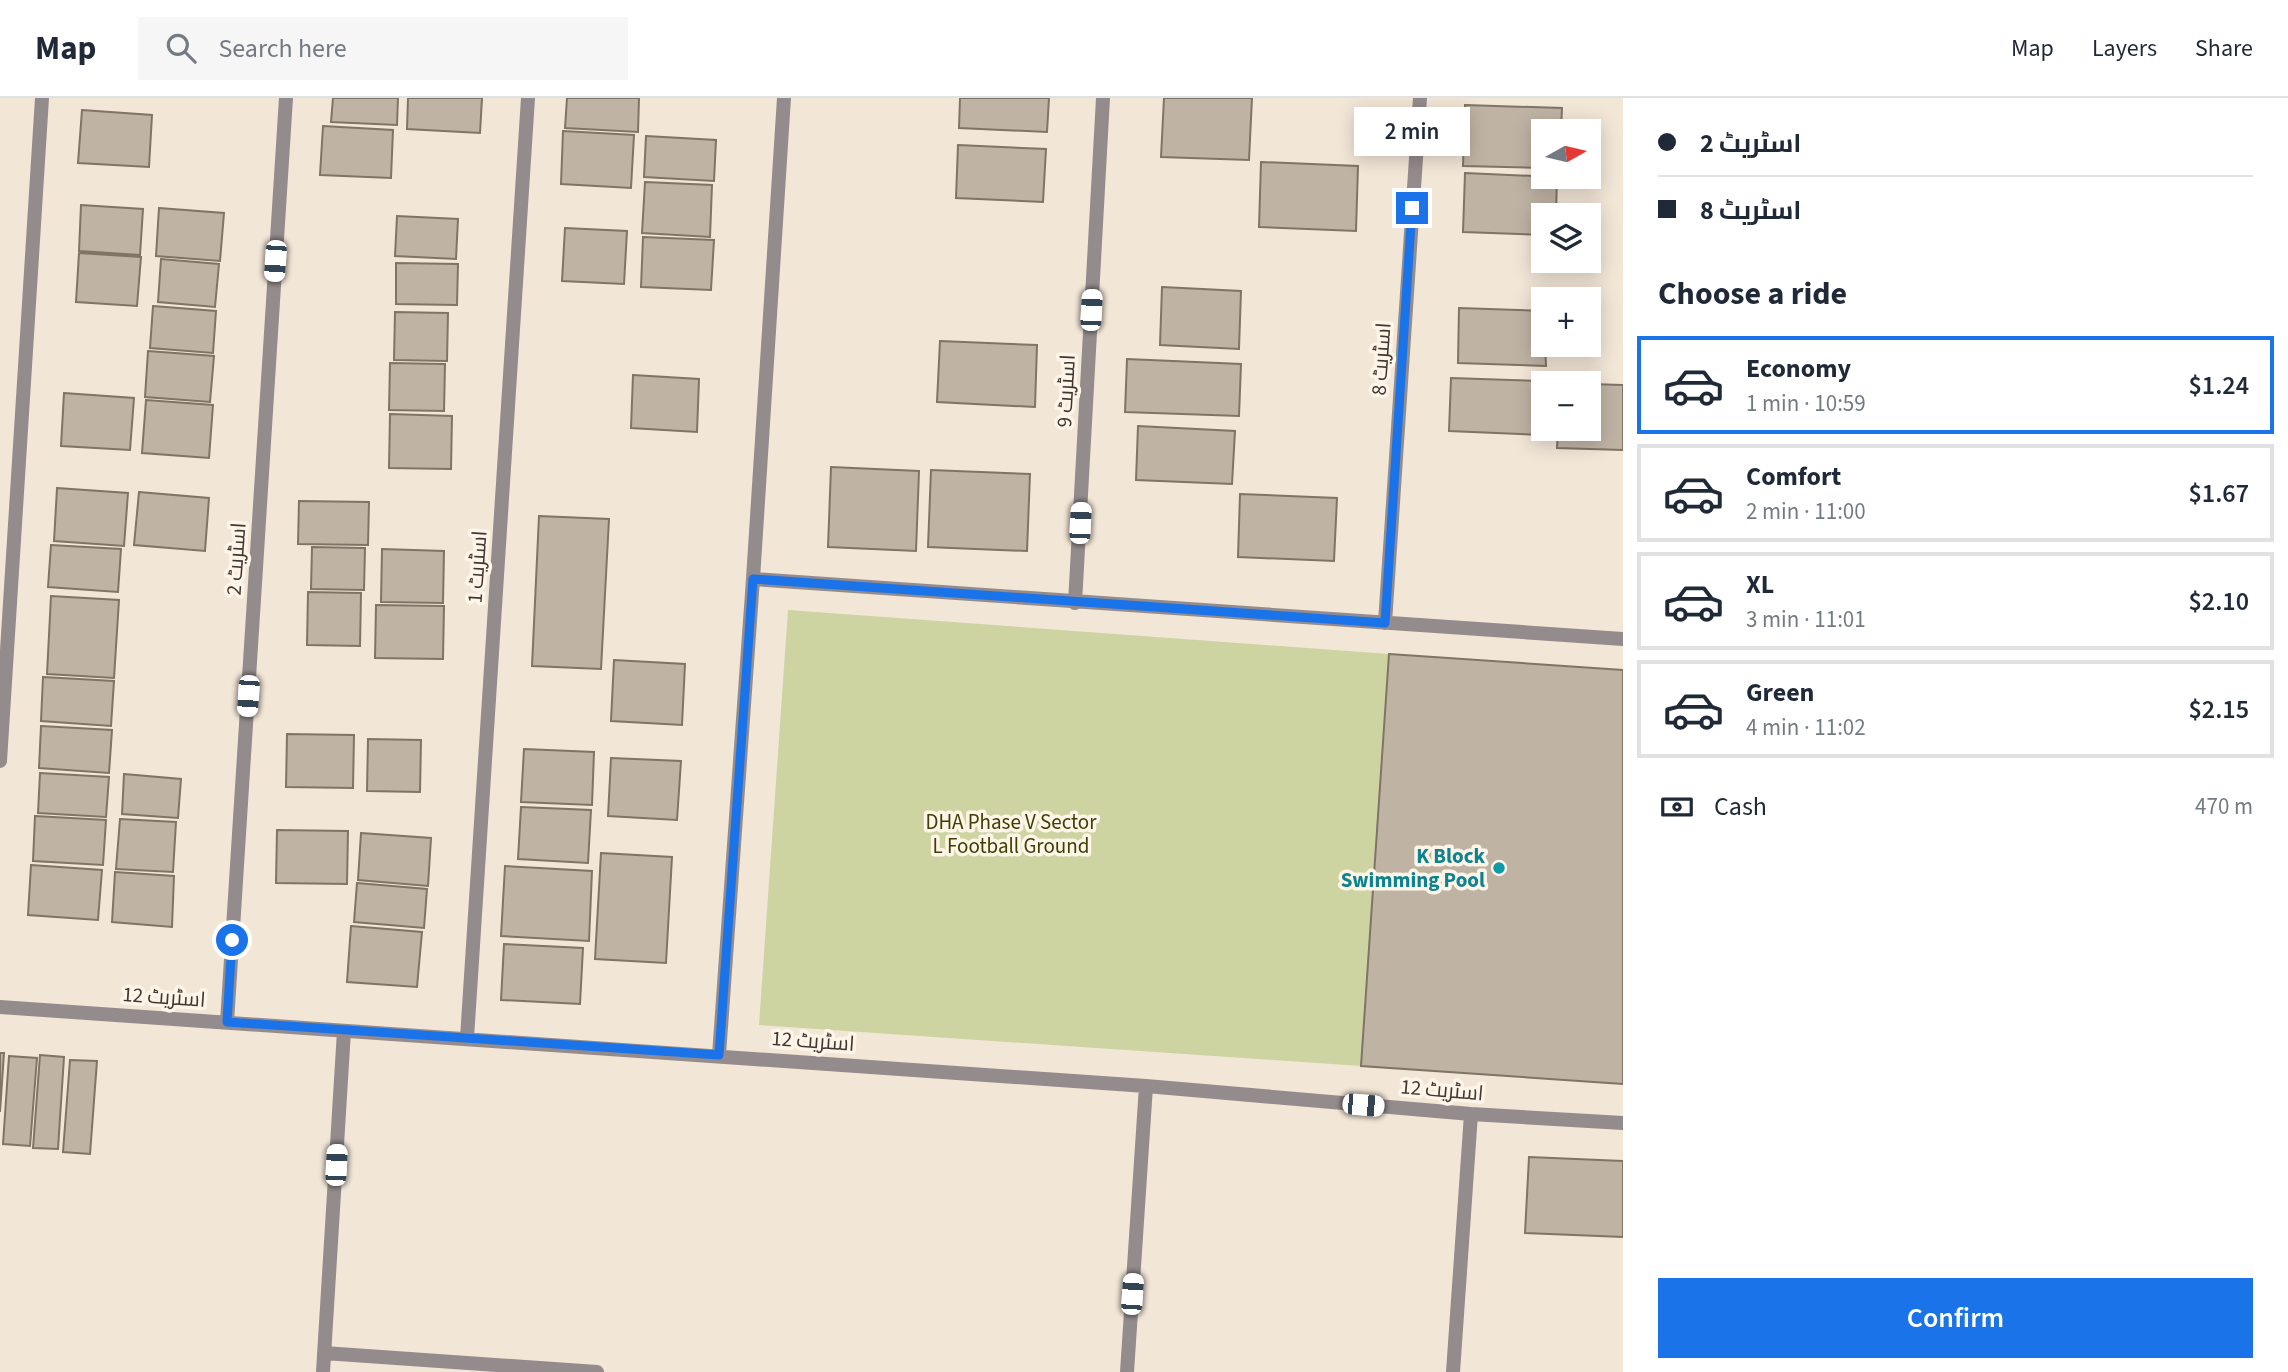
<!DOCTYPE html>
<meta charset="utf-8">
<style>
body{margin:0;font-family:"Source Sans 3",Cairo,sans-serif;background:#f6f6f7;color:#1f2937;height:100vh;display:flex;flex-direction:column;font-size:26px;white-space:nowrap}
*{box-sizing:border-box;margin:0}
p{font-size:23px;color:#747a83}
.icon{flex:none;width:38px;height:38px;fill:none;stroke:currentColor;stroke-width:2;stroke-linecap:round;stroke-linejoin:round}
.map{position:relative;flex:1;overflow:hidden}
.drawer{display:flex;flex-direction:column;background:#fff;width:665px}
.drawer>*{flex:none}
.guide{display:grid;align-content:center;height:154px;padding:0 35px;background:#fff}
.needle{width:46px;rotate:82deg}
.buttons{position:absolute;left:1531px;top:21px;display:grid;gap:14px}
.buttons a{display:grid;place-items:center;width:70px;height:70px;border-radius:0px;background:#fff;box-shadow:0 4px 18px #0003;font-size:35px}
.end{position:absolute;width:32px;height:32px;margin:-16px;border:9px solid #1a73e8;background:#fff;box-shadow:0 0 0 4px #fff}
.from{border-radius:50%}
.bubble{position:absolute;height:49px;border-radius:0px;background:#fff;box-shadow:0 4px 18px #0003;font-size:23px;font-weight:600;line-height:49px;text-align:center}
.car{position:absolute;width:21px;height:42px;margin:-21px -10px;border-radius:9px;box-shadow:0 0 5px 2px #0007;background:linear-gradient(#fff 24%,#345 0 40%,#fff 0 76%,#345 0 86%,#fff 0)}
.guide b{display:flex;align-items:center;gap:24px;height:66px;font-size:26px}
.guide b+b{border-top:2px solid #e0e1e3}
.guide i{width:18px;height:18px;background:#1f2937}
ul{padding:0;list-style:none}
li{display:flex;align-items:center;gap:21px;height:98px;margin:0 14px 10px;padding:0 21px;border:4px solid #e0e1e3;border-radius:0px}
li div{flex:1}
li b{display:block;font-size:26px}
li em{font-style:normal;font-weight:600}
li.current{border-color:#1a73e8}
li>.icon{width:63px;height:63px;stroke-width:1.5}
h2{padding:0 35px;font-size:32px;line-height:84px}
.pay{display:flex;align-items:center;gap:18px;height:77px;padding:0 35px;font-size:26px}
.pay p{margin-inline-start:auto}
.action{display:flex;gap:14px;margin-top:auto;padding:14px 35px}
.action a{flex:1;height:80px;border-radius:0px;background:#1a73e8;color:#fff;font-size:28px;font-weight:600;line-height:80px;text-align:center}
header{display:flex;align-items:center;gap:42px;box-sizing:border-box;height:98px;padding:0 35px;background:#fff;border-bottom:2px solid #e0e1e3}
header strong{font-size:33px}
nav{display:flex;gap:38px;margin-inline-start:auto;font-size:24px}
.search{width:490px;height:63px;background:#f6f6f7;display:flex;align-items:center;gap:18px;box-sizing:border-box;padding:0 24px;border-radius:0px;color:#747a83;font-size:26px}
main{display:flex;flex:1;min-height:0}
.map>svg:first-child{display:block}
.green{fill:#cdd4a1}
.building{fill:#bfb3a4;stroke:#7f7466;stroke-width:2}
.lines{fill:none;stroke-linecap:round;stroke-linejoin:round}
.minor{stroke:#948b8c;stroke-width:14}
.route{stroke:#1a73e8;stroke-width:9}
.culture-dot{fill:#0f9aa8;stroke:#fef4e7;stroke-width:2.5}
.labels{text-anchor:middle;stroke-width:7;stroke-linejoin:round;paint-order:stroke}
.street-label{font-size:21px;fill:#3d3832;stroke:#fef4e7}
.park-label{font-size:21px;fill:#3c4002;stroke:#fef4e7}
.culture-label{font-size:21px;font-weight:bold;fill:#0d838f;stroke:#fef4e7;text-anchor:end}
</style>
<header>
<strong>Map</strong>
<div class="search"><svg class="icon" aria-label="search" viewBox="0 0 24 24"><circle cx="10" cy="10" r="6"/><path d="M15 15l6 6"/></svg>Search here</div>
<nav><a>Map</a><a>Layers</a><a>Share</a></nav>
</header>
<main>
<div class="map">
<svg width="1623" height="1274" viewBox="0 0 1623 1274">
<rect width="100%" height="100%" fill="#f2e6d7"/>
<!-- green -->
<path class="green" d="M788,512l601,44 -28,412 -602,-41z"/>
<!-- building -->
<path class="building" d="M333,0h65l-1,27 -66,-3z
M408,0h74l-2,35 -73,-4z
M567,0h72l-1,34 -73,-4z
M960,0h89l-2,34 -88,-4z
M1164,0h88l-3,62 -88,-3z
M1465,7l97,3 -1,23h-17v37l-81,-2z
M82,12l70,5 -3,52 -71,-4z
M323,28l70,4 -2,48 -71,-3z
M563,33l71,4 -3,53 -70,-4z
M646,38l70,4 -2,41 -70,-4z
M958,47l88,4 -3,53 -87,-4z
M1261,64l97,4 -2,65 -97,-4z
M1465,75l92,4 -1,38h-12v20l-81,-3z
M645,84l67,3 -2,52 -68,-4z
M81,107l62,4 -3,46 -61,-4z
M159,110l65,5 -4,48 -64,-5z
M397,118l61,3 -2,40 -61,-3z
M565,130l62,3 -3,53 -62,-3z
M643,139l71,3 -3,50 -70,-3z
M79,155l62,4 -4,49 -61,-4z
M161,161l58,5 -4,43 -57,-5z
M396,165l62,1 -1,41 -61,-1z
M1162,189l79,4 -2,58 -79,-4z
M153,208l63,5 -3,42 -63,-5z
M1459,210l85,3 2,55 -88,-3z
M395,214l53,1 -1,48 -53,-1z
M940,243l97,4 -2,62 -98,-5z
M148,253l66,5 -4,46 -65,-5z
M1127,261l114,5 -2,52 -114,-4z
M390,265l55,1 -1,47 -55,-1z
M633,277l66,4 -2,53 -66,-4z
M1451,280l92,3 -1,54 -93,-4z
M1589,286l34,1v65l-66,-2 1,-19h31z
M64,295l70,5 -4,52 -69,-4z
M146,302l67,5 -4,53 -67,-5z
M390,316l62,2 -1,53 -62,-1z
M1138,328l97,5 -3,53 -96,-4z
M831,369l88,4 -3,80 -88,-4z
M931,372l99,4 -3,77 -99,-4z
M57,390l71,5 -4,53 -70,-5z
M139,394l70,6 -4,53 -71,-6z
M1240,396l97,4 -3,63 -96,-4z
M299,403l70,1 -1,43 -70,-1z
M539,418l70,3 -8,150 -69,-3z
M51,447l70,4 -3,43 -70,-5z
M312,449l53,1 -1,42 -53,-1z
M382,451l62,2 -1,52 -62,-1z
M308,494l53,1 -1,53 -53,-1z
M51,498l68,4 -5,78 -67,-4z
M376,507l68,1 -1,53 -68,-1z
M1389,556l234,16v414l-262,-18z
M614,562l71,4 -3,61 -71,-4z
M43,579l71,4 -3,45 -70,-5z
M41,628l71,4 -3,43 -70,-5z
M287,636l67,1 -1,53 -67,-1z
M368,641l53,1 -1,52 -53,-1z
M524,651l70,3 -2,53 -71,-3z
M611,660l70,3 -4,59 -69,-4z
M40,675l69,4 -3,40 -68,-4z
M124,676l57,5 -3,39 -56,-4z
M521,709l70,3 -3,53 -70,-4z
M35,718l71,4 -3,45 -70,-4z
M120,721l56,3 -3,50 -57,-3z
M277,732l71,1 -1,53 -71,-1z
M361,735l70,5 -3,48 -70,-6z
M601,755l71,4 -6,106 -71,-4z
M31,767l71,5 -4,50 -70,-5z
M505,768l87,5 -3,70 -88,-5z
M115,774l59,4 -2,51 -60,-5z
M357,785l70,6 -3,39 -70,-6z
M351,828l71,6 -5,55 -70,-5z
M504,846l79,4 -3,56 -79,-4z
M0,955h4l-4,59z
M40,957l24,2 -6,92 -25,-1z
M9,958l28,2 -7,88 -27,-2z
M70,962l27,1 -7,93 -27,-2z
M1529,1059l94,4v76l-98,-4z"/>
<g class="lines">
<!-- minor -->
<path class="minor" d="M753,481l870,60
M1075,505l28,-505
M1385,525l35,-525
M0,663l42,-663
M0,909l1146,79 325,28 152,9
M227,924l59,-924
M467,940l61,-940
M719,957l34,-476 31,-481
M324,1255l273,19
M323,1274l21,-341
M1127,1274l19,-286
M1453,1274l18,-258"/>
</g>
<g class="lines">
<!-- route -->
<path class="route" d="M232,842l-5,82 492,33 34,-476 632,44 27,-415"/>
</g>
<!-- markers -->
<circle class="culture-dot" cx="1499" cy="770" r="7"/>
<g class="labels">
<!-- street labels -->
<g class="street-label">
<text transform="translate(1381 261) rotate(-86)" y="7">اسٹریٹ 8</text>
<text transform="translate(1066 293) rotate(-87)" y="7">اسٹریٹ 9</text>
<text transform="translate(236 461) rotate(-86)" y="7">اسٹریٹ 2</text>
<text transform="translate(477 469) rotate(-86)" y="7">اسٹریٹ 1</text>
<text transform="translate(164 899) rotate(4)" y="7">اسٹریٹ 12</text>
<text transform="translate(813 943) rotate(4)" y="7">اسٹریٹ 12</text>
<text transform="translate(1442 992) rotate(5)" y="7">اسٹریٹ 12</text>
</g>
<!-- park labels -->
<g class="park-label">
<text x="1011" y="731">DHA Phase V Sector<tspan x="1011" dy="24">L Football Ground</tspan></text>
</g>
<!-- culture labels -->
<g class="culture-label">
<text x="1485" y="765">K Block<tspan x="1485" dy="24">Swimming Pool</tspan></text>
</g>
</g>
</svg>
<div class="buttons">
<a><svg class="needle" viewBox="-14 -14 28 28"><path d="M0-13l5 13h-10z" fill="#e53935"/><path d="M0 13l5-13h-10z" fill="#747a83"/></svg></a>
<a><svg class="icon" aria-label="layers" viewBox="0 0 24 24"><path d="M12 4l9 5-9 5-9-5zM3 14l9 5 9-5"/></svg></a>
<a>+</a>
<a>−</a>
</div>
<i class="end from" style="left:232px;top:842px"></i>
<i class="end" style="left:1412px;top:110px"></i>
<div class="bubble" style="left:1354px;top:9px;width:116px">2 min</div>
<i class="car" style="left:275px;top:163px;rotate:184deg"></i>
<i class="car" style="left:1091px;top:212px;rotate:3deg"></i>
<i class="car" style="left:1080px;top:425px;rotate:3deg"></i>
<i class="car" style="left:248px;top:598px;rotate:184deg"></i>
<i class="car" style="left:1363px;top:1007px;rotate:95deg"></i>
<i class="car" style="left:336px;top:1067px;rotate:3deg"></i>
<i class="car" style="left:1132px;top:1196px;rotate:4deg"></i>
</div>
<section class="drawer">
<div class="guide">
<b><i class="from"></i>اسٹریٹ 2</b>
<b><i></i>اسٹریٹ 8</b>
</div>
<h2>Choose a ride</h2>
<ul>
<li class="current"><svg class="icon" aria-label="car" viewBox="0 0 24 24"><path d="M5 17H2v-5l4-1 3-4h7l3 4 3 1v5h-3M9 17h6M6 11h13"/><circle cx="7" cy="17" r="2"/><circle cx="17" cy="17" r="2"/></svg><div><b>Economy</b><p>1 min · 10:59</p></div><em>$1.24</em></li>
<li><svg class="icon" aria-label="car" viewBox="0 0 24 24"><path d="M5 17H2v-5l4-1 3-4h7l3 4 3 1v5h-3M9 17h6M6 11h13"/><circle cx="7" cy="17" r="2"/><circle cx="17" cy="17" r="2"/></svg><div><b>Comfort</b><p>2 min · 11:00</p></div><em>$1.67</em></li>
<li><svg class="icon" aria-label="car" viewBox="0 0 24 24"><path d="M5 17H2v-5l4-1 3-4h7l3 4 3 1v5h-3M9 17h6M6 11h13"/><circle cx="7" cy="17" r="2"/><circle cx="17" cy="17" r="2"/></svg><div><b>XL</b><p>3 min · 11:01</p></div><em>$2.10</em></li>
<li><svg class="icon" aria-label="car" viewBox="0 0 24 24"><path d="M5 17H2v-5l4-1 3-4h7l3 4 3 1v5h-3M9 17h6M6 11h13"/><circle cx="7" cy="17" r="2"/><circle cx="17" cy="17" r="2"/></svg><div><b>Green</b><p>4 min · 11:02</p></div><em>$2.15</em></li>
</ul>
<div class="pay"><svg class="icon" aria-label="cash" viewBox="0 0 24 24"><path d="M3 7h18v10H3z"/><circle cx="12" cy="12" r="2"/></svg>Cash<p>470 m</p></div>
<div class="action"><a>Confirm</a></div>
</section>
</main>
